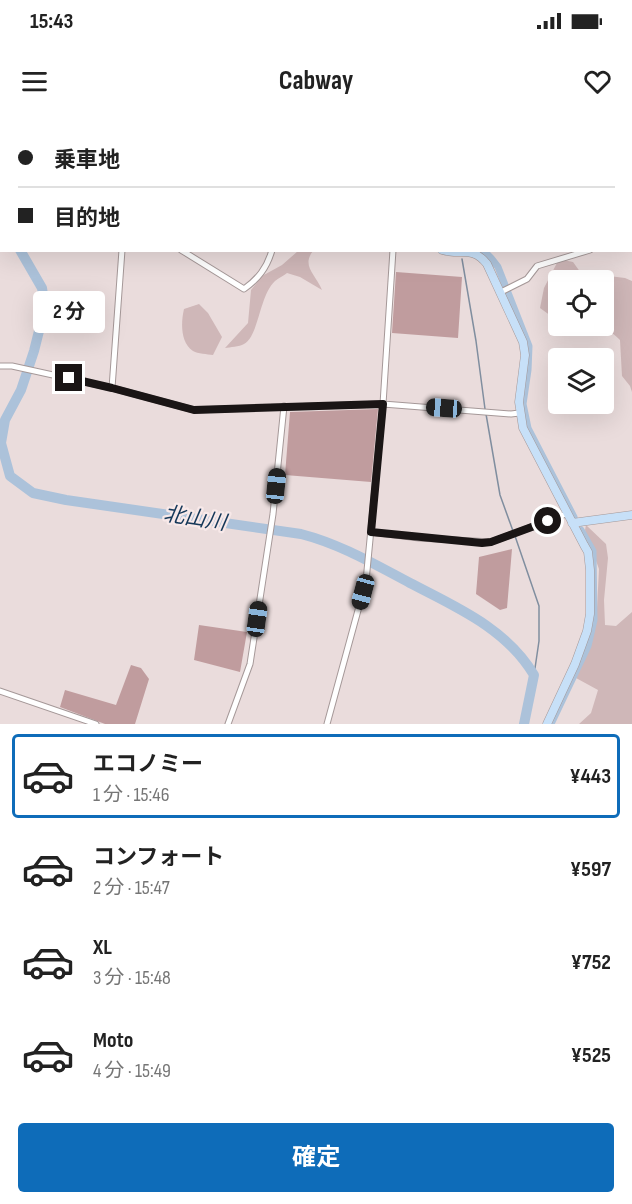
<!DOCTYPE html>
<html lang="ja">
<meta charset="utf-8">
<style>
body{margin:0;font-family:"Sofia Sans Condensed","Noto Sans JP",sans-serif;background:#f2f2f2;color:#222;height:100vh;display:flex;flex-direction:column;font-size:22px;white-space:nowrap}
*{box-sizing:border-box;margin:0}
p{font-size:20px;color:#767676}
.icon{flex:none;width:33px;height:33px;fill:none;stroke:currentColor;stroke-width:2;stroke-linecap:round;stroke-linejoin:round}
.map{position:relative;height:604px;overflow:hidden}
.drawer{display:flex;flex-direction:column;background:#fff;flex:1}
.drawer>*{flex:none}
.guide{position:absolute;left:0px;top:0px;width:633px;height:132px;box-shadow:0 6px 24px #0002;display:grid;align-content:center;height:132px;padding:0 18px;background:#fff}
.fabs{position:absolute;left:548px;top:150px;display:grid;gap:12px}
.fabs a{display:grid;place-items:center;width:66px;height:66px;border-radius:6px;background:#fff;box-shadow:0 6px 24px #0002;font-size:30px}
.end{position:absolute;width:27px;height:27px;margin:-14px;border:8px solid #1a1515;background:#fff;box-shadow:0 0 0 3px #fff}
.from{border-radius:50%}
.bubble{position:absolute;height:42px;border-radius:6px;background:#fff;box-shadow:0 6px 24px #0002;font-size:20px;font-weight:700;line-height:42px;text-align:center}
.car{position:absolute;width:18px;height:36px;margin:-18px -9px;border-radius:8px;box-shadow:0 0 4px 2px #0007;background:linear-gradient(#222 24%,#8ab4d8 0 40%,#222 0 76%,#8ab4d8 0 86%,#222 0)}
.guide b{display:flex;align-items:center;gap:21px;height:57px;font-size:22px}
.guide b+b{border-top:2px solid #e0e0e0}
.guide i{width:15px;height:15px;background:#222}
ul{padding:10px 0 0;list-style:none}
li{display:flex;align-items:center;gap:18px;height:84px;margin:0 12px 9px;padding:0 6px;border:3px solid transparent;border-radius:6px}
li div{flex:1}
li b{display:block;font-size:22px}
li em{font-style:normal;font-weight:700}
li.on{border-color:#0e6cb9}
li>.icon{width:54px;height:54px;stroke-width:1.5}
.cta{display:flex;gap:12px;margin-top:auto;padding:12px 18px}
.cta a{flex:1;height:69px;border-radius:6px;background:#0e6cb9;color:#fff;font-size:24px;font-weight:700;line-height:69px;text-align:center}
.status{display:flex;justify-content:space-between;align-items:center;height:42px;padding:0 30px;background:#fff;direction:ltr}
.status svg{height:16px;fill:currentColor}
header{display:flex;justify-content:space-between;align-items:center;height:78px;padding:0 18px;background:#fff;font-size:27px;font-weight:700}
.map>svg:first-child{display:block}
.green{fill:#cfb7b8}
.lines{fill:none;stroke-linecap:round;stroke-linejoin:round}
.stream{stroke:#808e9f;stroke-width:1.5}
.canal{stroke:#acc2da;stroke-width:7}
.river{stroke:#acc2da;stroke-width:10}
.building{fill:#c09c9e}
.street-casing{stroke:#a59898;stroke-width:7}
.secondary-casing{stroke:#a59898;stroke-width:9}
.street{stroke:#fff;stroke-width:5}
.secondary{stroke:#c7e0f8;stroke-width:8}
.route{stroke:#1a1515;stroke-width:8}
.labels{text-anchor:middle;stroke-width:4.5;stroke-linejoin:round;paint-order:stroke}
.water-label{font-size:21px;font-style:italic;fill:#153859;stroke:#f8e9e9}
</style>
<div class="status"><b>15:43</b><svg viewBox="0 0 49 12"><path d="M0 12V9h3v3zM5 12V6h3v6zM10 12V3h3v9zM15 12V0h3v12zM26 1h20v11H26zM47 4h2v5h-2z"/></svg></div>
<header><svg class="icon" aria-label="menu" viewBox="0 0 24 24"><path d="M4 6h16M4 12h16M4 18h16"/></svg>Cabway<svg class="icon" aria-label="heart" viewBox="0 0 24 24"><path d="M12 20l-8-8c-3-5 5-10 8-4 3-6 11-1 8 4z"/></svg></header>
<div class="map">
<svg width="632" height="604" viewBox="0 0 632 604">
<rect width="100%" height="100%" fill="#eadcdc"/>
<!-- green -->
<path class="green" d="M298,131h15c-12,15 3,24 9,39l-22,-13 -13,-4c-3,3 -9,5 -12,8 -16,15 -16,55 -31,63 -5,3 -14,3 -19,4l23,-25 3,-33 11,-14 20,-11z
M559,139l14,3 13,18h-28v31l-7,5 -11,-8 4,-20z
M609,156l16,2 7,3v111l-2,-6 -8,-10 -2,-36c-13,-13 -20,-13 -38,-12l-1,-2h22v-46z
M199,184l9,9 14,24 -9,18c-6,-1 -15,-1 -20,-4 -13,-9 -12,-29 -9,-42z
M586,405l20,19 2,14 -4,42 1,25 11,1 16,-14v112h-53l12,-11 7,-23 -22,-12 17,-42 4,-28 2,-39 -14,-39z"/>
<g class="lines">
<!-- stream -->
<path class="stream" d="M430,0v2
M446,2l5,-2
M462,139l14,82 9,68
M486,294l14,81 13,36
M515,416l24,70v35l-5,34"/>
<!-- canal -->
<path class="canal" d="M266,0l13,2
M483,130l8,8 7,9 31,79 -1,24 -5,34 5,24 46,89
M551,604l37,-78 6,-26 -1,-69 -12,-21"/>
<!-- river -->
<path class="river" d="M0,107l2,1
M20,130l22,38 3,19 -11,44 -13,39 -16,30 -4,23 9,33 23,17 33,7 235,34c39,10 73,30 109,49 46,24 96,45 124,92l-10,49"/>
</g>
<!-- building -->
<path class="building" d="M396,152l66,5 -4,61 -66,-5z
M378,289l-7,73 -86,-7 5,-63z
M512,429l-5,59 -7,2 -24,-16 3,-37z
M199,505l48,7 -7,40 -46,-12z
M131,545l10,3 8,11 -14,45h-30l-45,-17 5,-17 51,15z"/>
<g class="lines">
<!-- street casing -->
<g class="street-casing">
<path id="street" d="M563,0v2
M132,2v-2
M269,2l1,-2
M181,130l63,39c14,-10 23,-21 28,-39
M501,172l26,-13 10,-13 53,-16
M0,246h12l100,22 82,22 189,-6 128,10 8,-1
M112,268l10,-138
M371,412l48,6 72,4 75,-28
M0,571l96,33
M228,604l22,-60 23,-150 11,-108
M327,604l39,-143 17,-177 10,-154"/>
</g>
<!-- secondary casing -->
<g class="secondary-casing">
<path id="secondary" d="M327,0v2
M442,130c19,6 30,-5 45,14l36,78 2,13 -6,47 4,26 61,117 4,7 2,18v44l-3,17 -12,33 -28,60
M572,403l60,-8"/>
</g>
<!-- street -->
<use href="#street" class="street"/>
<!-- secondary -->
<use href="#secondary" class="secondary"/>
</g>
<g class="lines">
<!-- route -->
<path class="route" d="M69,258l43,10 82,22 189,-6 -12,128 111,11 9,-1 57,-21"/>
</g>
<g class="labels">
<!-- water labels -->
<g class="water-label">
<text transform="translate(195 398) rotate(9)" y="7">北山川</text>
</g>
</g>
</svg>
<div class="fabs">
<a><svg class="icon" aria-label="locate" viewBox="0 0 24 24"><circle cx="12" cy="12" r="6"/><path d="M12 2v4M12 18v4M2 12h4M18 12h4"/></svg></a>
<a><svg class="icon" aria-label="layers" viewBox="0 0 24 24"><path d="M12 4l9 5-9 5-9-5zM3 14l9 5 9-5"/></svg></a>
</div>
<i class="end from" style="left:548px;top:401px"></i>
<i class="end" style="left:69px;top:258px"></i>
<div class="bubble" style="left:33px;top:171px;width:72px">2 分</div>
<i class="car" style="left:444px;top:288px;rotate:274deg"></i>
<i class="car" style="left:276px;top:366px;rotate:6deg"></i>
<i class="car" style="left:363px;top:472px;rotate:195deg"></i>
<i class="car" style="left:257px;top:499px;rotate:8deg"></i>
<div class="guide">
<b><i class="from"></i>乗車地</b>
<b><i></i>目的地</b>
</div>
</div>
<section class="drawer">
<ul>
<li class="on"><svg class="icon" aria-label="car" viewBox="0 0 24 24"><path d="M5 17H2v-5l4-1 3-4h7l3 4 3 1v5h-3M9 17h6M6 11h13"/><circle cx="7" cy="17" r="2"/><circle cx="17" cy="17" r="2"/></svg><div><b>エコノミー</b><p>1 分 · 15:46</p></div><em>¥443</em></li>
<li><svg class="icon" aria-label="car" viewBox="0 0 24 24"><path d="M5 17H2v-5l4-1 3-4h7l3 4 3 1v5h-3M9 17h6M6 11h13"/><circle cx="7" cy="17" r="2"/><circle cx="17" cy="17" r="2"/></svg><div><b>コンフォート</b><p>2 分 · 15:47</p></div><em>¥597</em></li>
<li><svg class="icon" aria-label="car" viewBox="0 0 24 24"><path d="M5 17H2v-5l4-1 3-4h7l3 4 3 1v5h-3M9 17h6M6 11h13"/><circle cx="7" cy="17" r="2"/><circle cx="17" cy="17" r="2"/></svg><div><b>XL</b><p>3 分 · 15:48</p></div><em>¥752</em></li>
<li><svg class="icon" aria-label="car" viewBox="0 0 24 24"><path d="M5 17H2v-5l4-1 3-4h7l3 4 3 1v5h-3M9 17h6M6 11h13"/><circle cx="7" cy="17" r="2"/><circle cx="17" cy="17" r="2"/></svg><div><b>Moto</b><p>4 分 · 15:49</p></div><em>¥525</em></li>
</ul>
<div class="cta"><a>確定</a></div>
</section>
